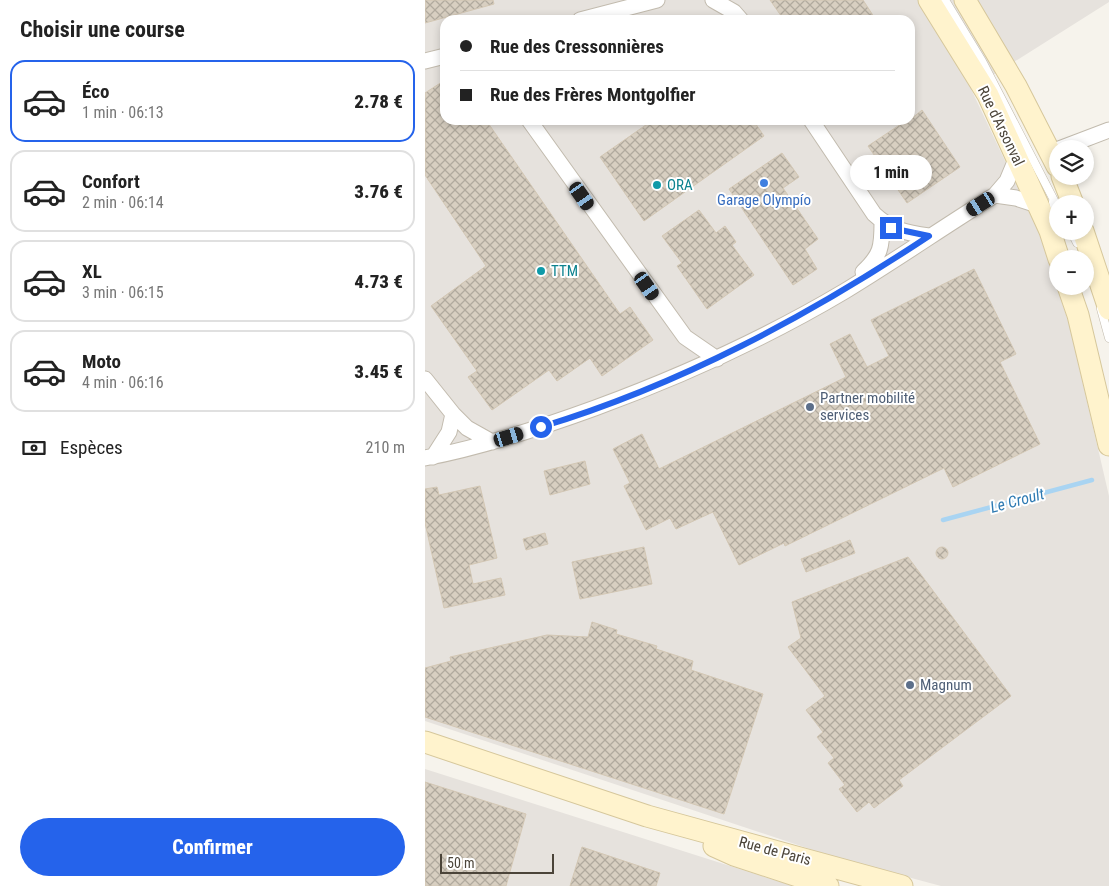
<!DOCTYPE html>
<html lang="fr">
<meta charset="utf-8">
<style>
body{margin:0;font-family:"Roboto Condensed",sans-serif;background:#f6f6f6;color:#222;height:100vh;display:flex;flex-direction:column;font-size:19px;white-space:nowrap}
*{box-sizing:border-box;margin:0}
p{font-size:16px;color:#767676}
.icon{flex:none;width:28px;height:28px;fill:none;stroke:currentColor;stroke-width:2;stroke-linecap:round;stroke-linejoin:round}
.map{position:relative;flex:1;overflow:hidden}
.side{display:flex;flex-direction:column;background:#fff;width:425px}
.side>*{flex:none}
.top-card{position:absolute;left:15px;top:15px;width:475px;height:110px;border-radius:15px;box-shadow:0 2px 8px #0003;display:grid;align-content:center;height:110px;padding:0 20px;background:#fff}
.fabs{position:absolute;left:624px;top:140px;display:grid;gap:10px}
.fabs a{display:grid;place-items:center;width:45px;height:45px;border-radius:50%;background:#fff;box-shadow:0 2px 8px #0003;font-size:25px}
.scale{position:absolute;left:15px;bottom:12px;width:114px;box-sizing:border-box;padding-left:5px;border:2px solid #4b4439;border-top:0;font-size:14px;line-height:18px;white-space:nowrap;color:#4b4439;-webkit-text-stroke:4px #fff;paint-order:stroke}
.end{position:absolute;width:22px;height:22px;margin:-11px;border:6px solid #2563eb;background:#fff;box-shadow:0 0 0 2px #fff}
.from{border-radius:50%}
.bubble{position:absolute;height:35px;border-radius:18px;background:#fff;box-shadow:0 2px 8px #0003;font-size:16px;font-weight:800;line-height:35px;text-align:center}
.car{position:absolute;width:15px;height:30px;margin:-15px -8px;border-radius:6px;box-shadow:0 0 4px 1px #0007;background:linear-gradient(#222 24%,#8ab4d8 0 40%,#222 0 76%,#8ab4d8 0 86%,#222 0)}
.top-card b{display:flex;align-items:center;gap:18px;height:48px;font-size:19px}
.top-card b+b{border-top:1px solid #e0e0e0}
.top-card i{width:12px;height:12px;background:#222}
ul{padding:0;list-style:none}
li{display:flex;align-items:center;gap:15px;height:82px;margin:0 10px 8px;padding:0 10px;border:2px solid #e0e0e0;border-radius:15px}
li div{flex:1}
li b{display:block;font-size:19px}
li em{font-style:normal;font-weight:800}
li.on{border-color:#2563eb}
li>.icon{width:45px;height:45px;stroke-width:1.5}
h2{padding:0 20px;font-size:22px;line-height:60px}
.pay{display:flex;align-items:center;gap:12px;height:55px;padding:0 20px;font-size:19px}
.pay p{margin-inline-start:auto}
.primary-button{display:flex;gap:10px;margin-top:auto;padding:10px 20px}
.primary-button a{flex:1;height:58px;border-radius:30px;background:#2563eb;color:#fff;font-size:20px;font-weight:800;line-height:58px;text-align:center}
main{display:flex;flex:1;min-height:0}
.map>svg:first-child{display:block}
.industrial{fill:#e6e2dd;fill-rule:evenodd}
.lines{fill:none;stroke-linecap:round;stroke-linejoin:round}
.stream{stroke:#a9d4f2;stroke-width:4.5}
.building{fill:url(#building-cross-hatch);stroke:#d3c7b4}
.lane-casing{stroke:#c2bbae;stroke-width:9}
.street-casing{stroke:#c2bbae;stroke-width:17}
.secondary-casing{stroke:#d6c79b;stroke-width:23}
.lane{stroke:#fff;stroke-width:8}
.street{stroke:#fff;stroke-width:15}
.secondary{stroke:#fff3cd;stroke-width:21}
.route{stroke:#2563eb;stroke-width:6}
.shop-dot{fill:#3f7fe0;stroke:#fff;stroke-width:2}
.culture-dot{fill:#0f9aa8;stroke:#fff;stroke-width:2}
.service-dot{fill:#5c6f8a;stroke:#fff;stroke-width:2}
.labels{text-anchor:middle;stroke-width:4;stroke-linejoin:round;paint-order:stroke}
.street-label{font-size:15px;fill:#4b4439;stroke:#fff}
.culture-label{font-size:15px;fill:#0d838f;stroke:#fff;text-anchor:start}
.shop-label{font-size:15px;fill:#366cbe;stroke:#fff}
.service-label{font-size:15px;fill:#4e5e75;stroke:#fff;text-anchor:start}
.water-label{font-size:16px;font-style:italic;fill:#2e7ab2;stroke:#fff}
</style>
<main>
<section class="side">
<h2>Choisir une course</h2>
<ul>
<li class="on"><svg class="icon" aria-label="car" viewBox="0 0 24 24"><path d="M5 17H2v-5l4-1 3-4h7l3 4 3 1v5h-3M9 17h6M6 11h13"/><circle cx="7" cy="17" r="2"/><circle cx="17" cy="17" r="2"/></svg><div><b>Éco</b><p>1 min · 06:13</p></div><em>2.78 €</em></li>
<li><svg class="icon" aria-label="car" viewBox="0 0 24 24"><path d="M5 17H2v-5l4-1 3-4h7l3 4 3 1v5h-3M9 17h6M6 11h13"/><circle cx="7" cy="17" r="2"/><circle cx="17" cy="17" r="2"/></svg><div><b>Confort</b><p>2 min · 06:14</p></div><em>3.76 €</em></li>
<li><svg class="icon" aria-label="car" viewBox="0 0 24 24"><path d="M5 17H2v-5l4-1 3-4h7l3 4 3 1v5h-3M9 17h6M6 11h13"/><circle cx="7" cy="17" r="2"/><circle cx="17" cy="17" r="2"/></svg><div><b>XL</b><p>3 min · 06:15</p></div><em>4.73 €</em></li>
<li><svg class="icon" aria-label="car" viewBox="0 0 24 24"><path d="M5 17H2v-5l4-1 3-4h7l3 4 3 1v5h-3M9 17h6M6 11h13"/><circle cx="7" cy="17" r="2"/><circle cx="17" cy="17" r="2"/></svg><div><b>Moto</b><p>4 min · 06:16</p></div><em>3.45 €</em></li>
</ul>
<div class="pay"><svg class="icon" aria-label="cash" viewBox="0 0 24 24"><path d="M3 7h18v10H3z"/><circle cx="12" cy="12" r="2"/></svg>Espèces<p>210 m</p></div>
<div class="primary-button"><a>Confirmer</a></div>
</section>
<div class="map">
<svg width="684" height="886" viewBox="0 0 684 886">
<defs>
<pattern id="building-cross-hatch" width="8" height="8" patternUnits="userSpaceOnUse" patternTransform="scale(1.25)"><rect width="8" height="8" fill="#d8cfc1"/><path d="M0 0l8 8M0 8l8-8" fill="none" stroke="#b1aa9e"/></pattern>
</defs>
<rect width="100%" height="100%" fill="#f6f3ec"/>
<!-- industrial -->
<path class="industrial" d="M0,0h684v2l-138,87 71,150 27,85 40,172v390h-168l-104,-28 -412,-137zM20,20h465v100h-465z
M0,769l368,117h-368z"/>
<g class="lines">
<!-- stream -->
<path class="stream" d="M518,520l149,-40"/>
</g>
<!-- building -->
<path class="building" d="M0,0h68l1,4 -69,19z
M345,0h93l13,20h-92z
M20,80v40h41l134,194 10,-7 23,33 -51,36 -12,-18 -33,23 -8,-11 -57,40 -24,-33 9,-6 -46,-65 55,-40 -61,-91v-82z
M497,110l38,57 -53,36 -39,-57 39,-26h3z
M228,120h100l11,16 -120,85 -44,-64z
M357,153l17,24 -16,11 35,51 -13,10 12,20 -24,16 -64,-96z
M274,210l17,23 9,-7 11,16 -4,3 22,30 -47,34 -30,-43 5,-3 -20,-27z
M549,269l42,85 -16,8 40,82 -87,43 -9,-19 -159,78 -1,-3 -45,22 -26,-53 -37,17 -6,-11 -24,12 -22,-44 6,-3 -17,-34 29,-15 17,35 187,-92 -16,-33 20,-10 17,33 22,-11 -18,-36z
M160,461l5,23 -40,11 -6,-24z
M55,486l17,72 -28,7 4,19 28,-6 4,17 -61,13 -19,-85v-34l12,-2 2,8z
M120,533l3,11 -22,6 -3,-11z
M425,540l5,13 -49,19 -5,-13z
M511 553a6 6 0 1 1 12 0a6 6 0 1 1-12 0Z
M219,547l8,37 -72,15 -8,-37z
M483,557l103,139 -112,84 4,6 -29,22 -5,-6 -12,10 -18,-23 6,-4 -17,-22 6,-5 -17,-21 6,-5 -17,-22 19,-14 -37,-49 13,-9 -9,-36z
M167,622l25,8 -1,4 41,12 -1,3 37,12 -2,9 72,24 -39,120 -299,-97v-49l26,-7 -1,-4 97,-22 41,2z
M0,782l101,32 -20,72h-81z
M157,847l78,26 -4,13h-86z"/>
<g class="lines">
<!-- lane casing -->
<g class="lane-casing">
<path id="lane" d="M520,0l37,61 75,145
M628,202l4,18
M646,231l6,12
M676,309l8,29"/>
</g>
<!-- street casing -->
<g class="street-casing">
<path id="street" d="M288,0l21,12 7,8
M155,20l77,-20
M0,61l20,-5
M104,120l156,217 32,22
M386,120l63,94c17,16 32,19 55,22
M634,149l50,-19
M570,195l21,3 21,7
M438,272c18,-17 19,-25 19,-49
M0,379l28,35 -4,18 -16,25
M28,414l14,14 25,14
M0,458c58,-11 115,-30 170,-50 87,-32 171,-70 250,-117 51,-31 100,-65 150,-96l12,-14 10,-24"/>
</g>
<!-- secondary casing -->
<g class="secondary-casing">
<path id="secondary" d="M504,0l59,95 62,136 9,28
M540,0l51,86 41,80
M637,176l11,28
M658,231l26,78
M643,286l10,29 31,130
M0,742l222,74 255,70
M289,846l20,9 94,31"/>
</g>
<!-- lane -->
<use href="#lane" class="lane"/>
<!-- street -->
<use href="#street" class="street"/>
<!-- secondary -->
<use href="#secondary" class="secondary"/>
</g>
<g class="lines">
<!-- route -->
<path class="route" d="M116,427c139,-42 267,-111 388,-191l-38,-8"/>
</g>
<!-- markers -->
<circle class="shop-dot" cx="339" cy="183" r="5"/>
<g class="culture-dot">
<circle cx="232" cy="185" r="5"/>
<circle cx="116" cy="271" r="5"/>
</g>
<g class="service-dot">
<circle cx="385" cy="407" r="5"/>
<circle cx="485" cy="685" r="5"/>
</g>
<g class="labels">
<!-- street labels -->
<g class="street-label">
<text transform="translate(576 126) rotate(64)" y="5">Rue d'Arsonval</text>
<text transform="translate(350 851) rotate(15)" y="5">Rue de Paris</text>
</g>
<!-- culture labels -->
<g class="culture-label">
<text x="242" y="190">ORA</text>
<text x="126" y="276">TTM</text>
</g>
<!-- shop labels -->
<g class="shop-label">
<text x="339" y="205">Garage Olympío</text>
</g>
<!-- service labels -->
<g class="service-label">
<text x="395" y="403">Partner mobilité<tspan x="395" dy="17">services</tspan></text>
<text x="495" y="690">Magnum</text>
</g>
<!-- water labels -->
<g class="water-label">
<text transform="translate(592 500) rotate(-15)" y="6">Le Croult</text>
</g>
</g>
</svg>
<div class="fabs">
<a><svg class="icon" aria-label="layers" viewBox="0 0 24 24"><path d="M12 4l9 5-9 5-9-5zM3 14l9 5 9-5"/></svg></a>
<a>+</a>
<a>−</a>
</div>
<div class="scale">50 m</div>
<i class="end from" style="left:116px;top:427px"></i>
<i class="end" style="left:466px;top:228px"></i>
<div class="bubble" style="left:425px;top:155px;width:82px">1 min</div>
<i class="car" style="left:157px;top:196px;rotate:145deg"></i>
<i class="car" style="left:556px;top:204px;rotate:238deg"></i>
<i class="car" style="left:222px;top:286px;rotate:145deg"></i>
<i class="car" style="left:84px;top:437px;rotate:73deg"></i>
<div class="top-card">
<b><i class="from"></i>Rue des Cressonnières</b>
<b><i></i>Rue des Frères Montgolfier</b>
</div>
</div>
</main>
